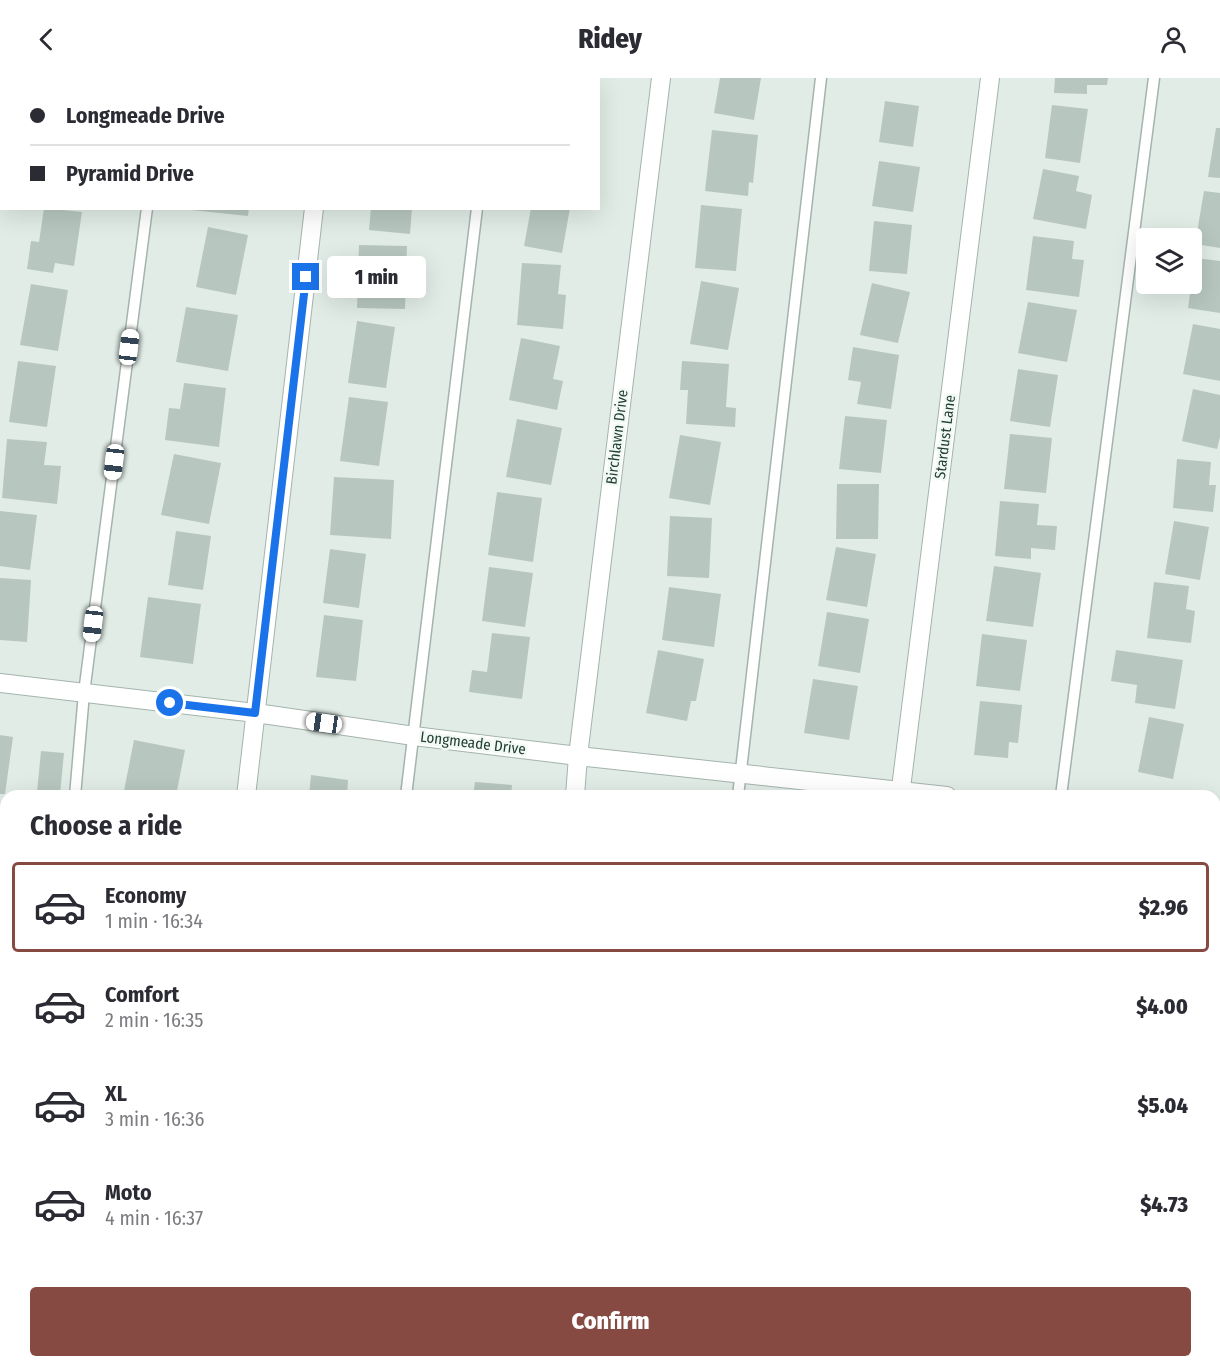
<!DOCTYPE html>
<meta charset="utf-8">
<style>
body{margin:0;font-family:"Fira Sans Condensed",sans-serif;background:#f2f2f3;color:#2b2b33;height:100vh;display:flex;flex-direction:column;font-size:22px;white-space:nowrap}
*{box-sizing:border-box;margin:0}
p{font-size:20px;color:#7c7c81}
.icon{flex:none;width:33px;height:33px;fill:none;stroke:currentColor;stroke-width:2;stroke-linecap:round;stroke-linejoin:round}
.map{position:relative;flex:1;overflow:hidden}
.panel{position:absolute;left:0px;top:712px;width:1221px;height:578px;display:flex;flex-direction:column;background:#fff;border-radius:18px 18px 0 0;box-shadow:0 6px 24px #0002}
.panel>*{flex:none}
.banner{position:absolute;left:0px;top:0px;width:600px;height:132px;box-shadow:0 6px 24px #0002;display:grid;align-content:center;height:132px;padding:0 30px;background:#fff}
.buttons{position:absolute;left:1136px;top:150px;display:grid;gap:12px}
.buttons a{display:grid;place-items:center;width:66px;height:66px;border-radius:6px;background:#fff;box-shadow:0 6px 24px #0002;font-size:30px}
.end{position:absolute;width:27px;height:27px;margin:-14px;border:8px solid #1a73e8;background:#fff;box-shadow:0 0 0 3px #fff}
.from{border-radius:50%}
.bubble{position:absolute;height:42px;border-radius:6px;background:#fff;box-shadow:0 6px 24px #0002;font-size:20px;font-weight:800;line-height:42px;text-align:center}
.car{position:absolute;width:18px;height:36px;margin:-18px -9px;border-radius:8px;box-shadow:0 0 4px 2px #0007;background:linear-gradient(#fff 24%,#345 0 40%,#fff 0 76%,#345 0 86%,#fff 0)}
.banner b{display:flex;align-items:center;gap:21px;height:57px;font-size:22px}
.banner b+b{border-top:2px solid #e1e1e2}
.banner i{width:15px;height:15px;background:#2b2b33}
ul{padding:0;list-style:none}
li{display:flex;align-items:center;gap:18px;height:90px;margin:0 12px 9px;padding:0 18px;border:3px solid transparent;border-radius:6px}
li div{flex:1}
li b{display:block;font-size:22px}
li em{font-style:normal;font-weight:800}
li.on{border-color:#864a43}
li>.icon{width:54px;height:54px;stroke-width:1.5}
h2{padding:0 30px;font-size:27px;line-height:72px}
.cta{display:flex;gap:12px;margin-top:auto;padding:12px 30px}
.cta a{flex:1;height:69px;border-radius:6px;background:#864a43;color:#fff;font-size:24px;font-weight:800;line-height:69px;text-align:center}
header{display:flex;justify-content:space-between;align-items:center;height:78px;padding:0 30px;background:#fff;font-size:27px;font-weight:800}
.map>svg:first-child{display:block}
.building{fill:#b7c7bf}
.lines{fill:none;stroke-linecap:round;stroke-linejoin:round}
.lane-casing{stroke:#a4b4ad;stroke-width:13}
.street-casing{stroke:#a4b4ad;stroke-width:20}
.lane{stroke:#fff;stroke-width:10}
.street{stroke:#fff;stroke-width:18}
.route{stroke:#1a73e8;stroke-width:8}
.labels{text-anchor:middle;stroke-width:5;stroke-linejoin:round;paint-order:stroke}
.street-label{font-size:15px;fill:#213e33;stroke:#f2f9f5}
</style>
<header><svg class="icon" aria-label="back" viewBox="0 0 24 24"><path d="M15 5l-7 7 7 7"/></svg>Ridey<svg class="icon" aria-label="person" viewBox="0 0 24 24"><circle cx="12" cy="8" r="4"/><path d="M4 21q1-7 8-7t8 7"/></svg></header>
<div class="map">
<svg width="1220" height="1289" viewBox="0 0 1220 1289">
<rect width="100%" height="100%" fill="#e1ece6"/>
<!-- building -->
<path class="building" d="M720,0h41l-7,42 -40,-7z
M1055,0h53l-1,7h-20v9l-33,-1z
M885,23l34,5 -6,41 -34,-5z
M1052,27l36,4 -8,54 -35,-5z
M1216,50h4v50l-12,-1z
M712,52l46,5 -5,48 -4,-1 -1,14 -43,-5z
M879,83l41,6 -7,45 -41,-6z
M1043,91l36,7 -3,15 16,4 -6,34 -53,-10z
M1204,113l16,2v55l-25,-4z
M701,127l41,4 -6,62 -41,-3z
M44,130l38,4 -8,54 -19,-3 -2,10 -26,-4 4,-28 8,1z
M191,130h58l-1,8 -57,-6z
M371,130h41l-2,26 -41,-4z
M531,130h39l-8,45 -38,-7z
M874,143l38,4 -5,49 -38,-3z
M208,149l40,8 -12,60 -40,-8z
M1033,158l41,5 -2,18 12,1 -5,37 -53,-7z
M359,167l48,1 -2,63 -48,-1z
M1195,180l25,3v52l-32,-5z
M522,185l39,2 -3,29 8,1 -3,34 -46,-4z
M701,203l38,7 -11,62 -38,-6z
M872,205l38,9 -12,51 -38,-8z
M31,206l37,6 -10,61 -38,-6z
M1028,224l49,8 -10,52 -49,-9z
M186,229l52,8 -10,56 -52,-9z
M357,243l38,6 -9,61 -38,-5z
M1193,246l27,5v52l-37,-7z
M521,260l39,8 -7,33 10,2 -6,29 -48,-10z
M853,269l46,8 -8,54 -34,-5 4,-22 -13,-2z
M18,283l38,5 -9,61 -38,-5z
M682,283l47,3 -3,43 10,1 -1,19 -49,-3 2,-34h-8z
M1018,291l40,6 -8,52 -40,-6z
M184,305l42,5 -7,59 -54,-7 4,-32 11,1z
M1193,311l27,6v42l-3,12 -35,-8z
M349,319l39,5 -9,64 -39,-5z
M845,338l42,4 -6,53 -42,-4z
M517,341l45,9 -11,57 -45,-8z
M1010,356l42,4 -6,55 -42,-4z
M680,357l41,7 -11,63 -41,-7z
M7,361l40,3 -3,23 17,1 -4,38 -55,-6z
M174,376l47,9 -12,61 -48,-9z
M1177,381l34,3 -2,23h7l-3,27 -40,-4z
M334,399l60,3 -3,59 -61,-4z
M837,406h42l-1,55h-42z
M497,414l45,6 -9,64 -45,-7z
M1000,423l39,3 -2,21 20,1 -2,24 -24,-2v11l-36,-3z
M0,433l37,4 -7,55 -30,-4z
M670,438l42,2 -3,60 -42,-2z
M1174,443l35,6 -9,53 -35,-6z
M176,453l35,5 -8,54 -35,-5z
M836,469l40,7 -9,53 -41,-7z
M330,471l36,5 -7,54 -36,-5z
M994,488l47,7 -8,54 -47,-6z
M489,489l44,6 -8,54 -43,-6z
M0,500l31,2 -4,62 -27,-2z
M1154,504l35,4 -3,23 9,2 -4,32 -44,-5z
M669,509l52,7 -7,53 -52,-7z
M148,519l53,7 -8,60 -53,-7z
M827,534l42,7 -9,54 -42,-7z
M324,537l39,5 -7,61 -40,-4z
M492,555l38,4 -8,62 -53,-7 3,-22 15,2z
M982,556l45,6 -7,51 -44,-5z
M658,572l46,9 -8,42h-5l-4,20 -41,-8z
M1116,572l67,10 -8,49 -40,-6 2,-18 -26,-4z
M813,601l45,7 -9,54 -45,-7z
M980,623l42,4 -4,38 -9,-1 -1,16 -34,-3z
M1149,639l35,7 -11,55 -35,-7z
M0,657l13,2 -8,57h-5z
M134,662l51,10 -9,46h-53z
M41,673l23,2 -4,41 -23,-2z
M311,697l37,5 -1,16h-38z
M475,704l37,3 -1,11h-38z
M0,762l6,1v20l-6,-1z
M0,819l6,1v32l-3,18 -3,-1z
M1220,1061v228h-7l-3,-5h5v-221z
M248,1284h41l1,5h-42z
M478,1284h39v5h-38z
M639,1284h38v5h-38z
M970,1284h62l2,5h-63z
M1138,1284h69l-11,5h-56z"/>
<g class="lines">
<!-- lane casing -->
<g class="lane-casing">
<path id="lane" d="M163,2v-2
M493,2v-2
M75,718l9,-103 63,-485
M406,718l71,-588
M738,718l83,-718
M1061,718l93,-718
M24,1284l1,5
M353,1284v5
M746,1284l1,5
M1070,1284l1,5
M1101,1284l1,5"/>
</g>
<!-- street casing -->
<g class="street-casing">
<path id="street" d="M328,2l1,-2
M0,605l256,30 158,23 164,20 369,40
M246,718l68,-588
M575,718l3,-40 83,-678
M900,718l90,-718
M1215,748h5
M195,1284v5
M582,1284l1,5
M913,1284v5"/>
</g>
<!-- lane -->
<use href="#lane" class="lane"/>
<!-- street -->
<use href="#street" class="street"/>
</g>
<g class="lines">
<!-- route -->
<path class="route" d="M170,625l85,10 51,-436"/>
</g>
<g class="labels">
<!-- street labels -->
<g class="street-label">
<text transform="translate(617 359) rotate(-83)" y="5">Birchlawn Drive</text>
<text transform="translate(945 359) rotate(-83)" y="5">Stardust Lane</text>
<text transform="translate(473 665) rotate(7)" y="5">Longmeade Drive</text>
</g>
</g>
</svg>
<div class="buttons">
<a><svg class="icon" aria-label="layers" viewBox="0 0 24 24"><path d="M12 4l9 5-9 5-9-5zM3 14l9 5 9-5"/></svg></a>
</div>
<i class="end from" style="left:170px;top:625px"></i>
<i class="end" style="left:306px;top:199px"></i>
<div class="bubble" style="left:327px;top:178px;width:99px">1 min</div>
<i class="car" style="left:129px;top:269px;rotate:7deg"></i>
<i class="car" style="left:114px;top:384px;rotate:187deg"></i>
<i class="car" style="left:93px;top:546px;rotate:187deg"></i>
<i class="car" style="left:324px;top:645px;rotate:278deg"></i>
<div class="banner">
<b><i class="from"></i>Longmeade Drive</b>
<b><i></i>Pyramid Drive</b>
</div>
<section class="panel">
<h2>Choose a ride</h2>
<ul>
<li class="on"><svg class="icon" aria-label="car" viewBox="0 0 24 24"><path d="M5 17H2v-5l4-1 3-4h7l3 4 3 1v5h-3M9 17h6M6 11h13"/><circle cx="7" cy="17" r="2"/><circle cx="17" cy="17" r="2"/></svg><div><b>Economy</b><p>1 min · 16:34</p></div><em>$2.96</em></li>
<li><svg class="icon" aria-label="car" viewBox="0 0 24 24"><path d="M5 17H2v-5l4-1 3-4h7l3 4 3 1v5h-3M9 17h6M6 11h13"/><circle cx="7" cy="17" r="2"/><circle cx="17" cy="17" r="2"/></svg><div><b>Comfort</b><p>2 min · 16:35</p></div><em>$4.00</em></li>
<li><svg class="icon" aria-label="car" viewBox="0 0 24 24"><path d="M5 17H2v-5l4-1 3-4h7l3 4 3 1v5h-3M9 17h6M6 11h13"/><circle cx="7" cy="17" r="2"/><circle cx="17" cy="17" r="2"/></svg><div><b>XL</b><p>3 min · 16:36</p></div><em>$5.04</em></li>
<li><svg class="icon" aria-label="car" viewBox="0 0 24 24"><path d="M5 17H2v-5l4-1 3-4h7l3 4 3 1v5h-3M9 17h6M6 11h13"/><circle cx="7" cy="17" r="2"/><circle cx="17" cy="17" r="2"/></svg><div><b>Moto</b><p>4 min · 16:37</p></div><em>$4.73</em></li>
</ul>
<div class="cta"><a>Confirm</a></div>
</section>
</div>
